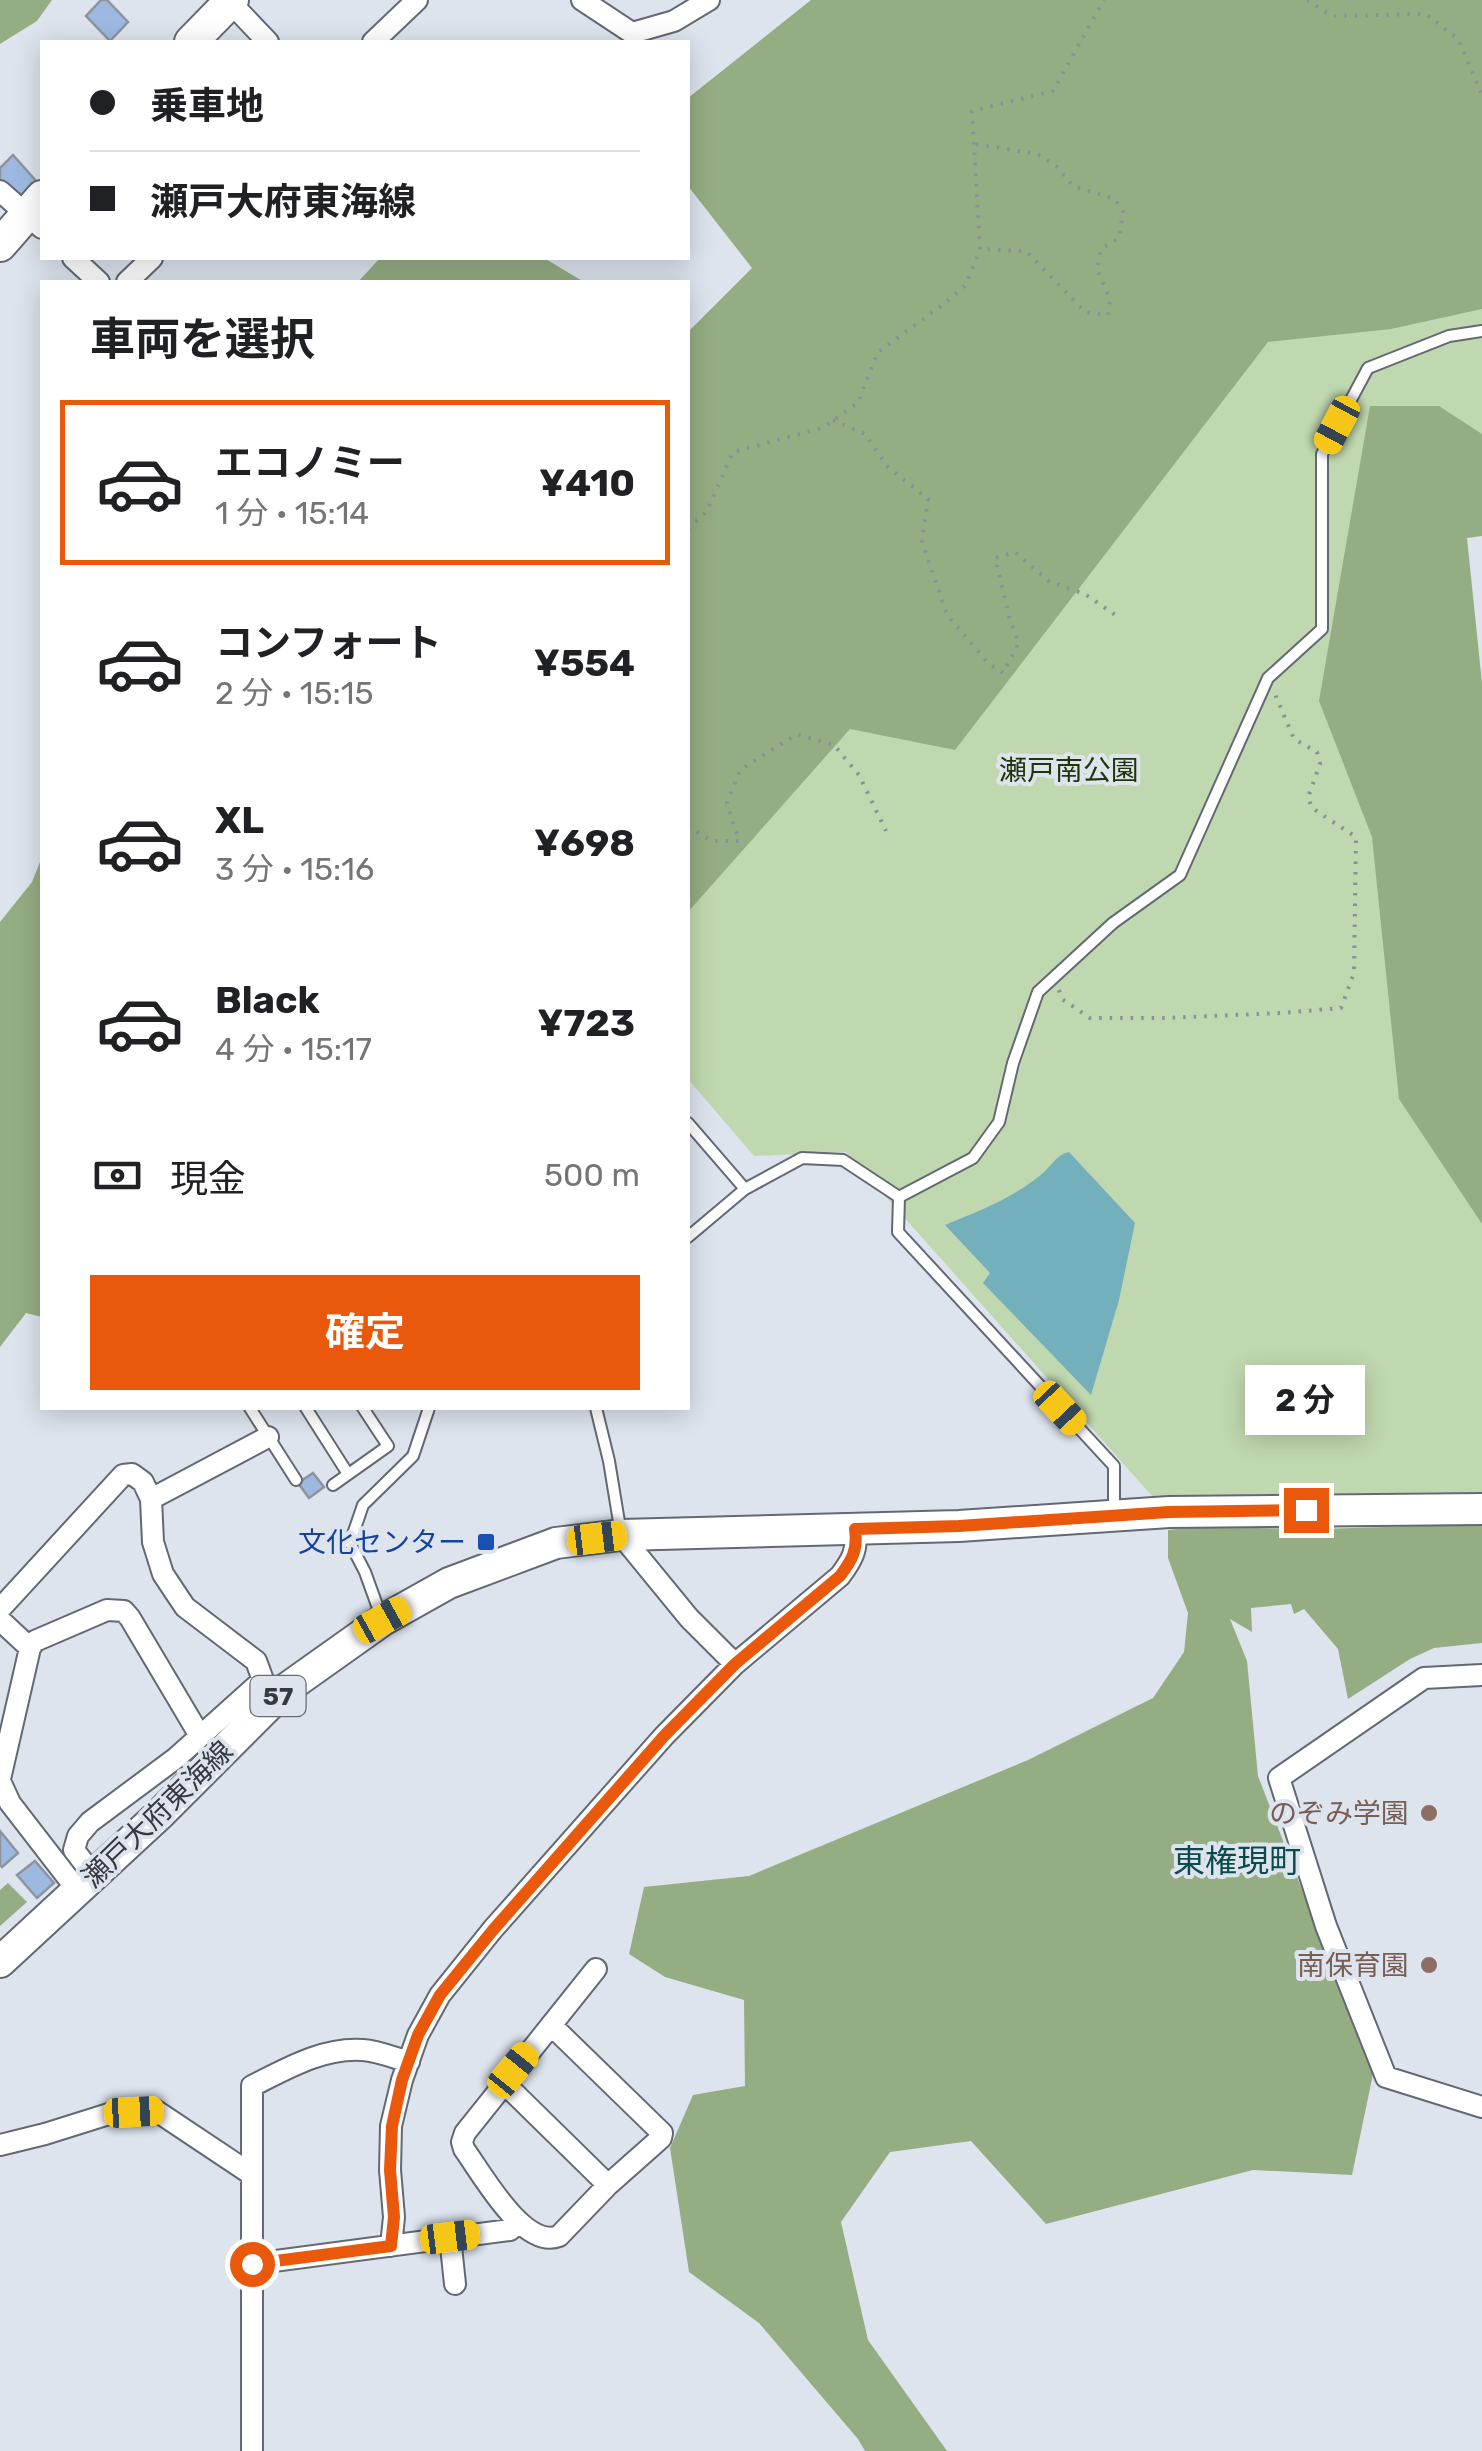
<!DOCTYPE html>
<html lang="ja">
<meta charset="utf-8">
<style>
body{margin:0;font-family:Rubik,"Noto Sans JP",sans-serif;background:#f6f6f6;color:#202124;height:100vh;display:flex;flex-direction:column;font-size:38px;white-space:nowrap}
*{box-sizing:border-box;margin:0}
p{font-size:32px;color:#757577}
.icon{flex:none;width:55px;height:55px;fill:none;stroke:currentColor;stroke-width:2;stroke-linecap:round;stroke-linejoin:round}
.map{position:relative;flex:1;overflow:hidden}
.panel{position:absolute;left:40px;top:280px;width:650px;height:1130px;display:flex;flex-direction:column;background:#fff;border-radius:0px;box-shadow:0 5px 25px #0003}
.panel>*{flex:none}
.hud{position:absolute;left:40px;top:40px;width:650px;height:220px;border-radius:0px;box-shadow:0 5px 25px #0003;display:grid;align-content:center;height:220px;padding:0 50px;background:#fff}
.end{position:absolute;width:45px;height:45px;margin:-22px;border:12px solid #ea580c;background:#fff;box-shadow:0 0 0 5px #fff}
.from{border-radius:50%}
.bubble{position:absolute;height:70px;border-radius:0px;background:#fff;box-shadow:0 5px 25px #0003;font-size:32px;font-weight:700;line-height:70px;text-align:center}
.car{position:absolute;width:30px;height:60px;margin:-30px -15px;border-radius:12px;box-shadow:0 0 8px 2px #0007;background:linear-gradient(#f5c518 24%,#345 0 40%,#f5c518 0 76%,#345 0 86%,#f5c518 0)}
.hud b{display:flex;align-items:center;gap:35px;height:95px;font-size:38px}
.hud b+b{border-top:2px solid #e0e0e0}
.hud i{width:25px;height:25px;background:#202124}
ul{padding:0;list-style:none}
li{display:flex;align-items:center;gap:30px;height:165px;margin:0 20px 15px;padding:0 30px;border:5px solid transparent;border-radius:0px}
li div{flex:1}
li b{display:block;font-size:38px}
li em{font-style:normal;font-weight:700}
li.current{border-color:#ea580c}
li>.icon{width:90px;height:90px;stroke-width:1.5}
h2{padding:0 50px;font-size:45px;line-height:120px}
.pay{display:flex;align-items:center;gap:25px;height:110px;padding:0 50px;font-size:38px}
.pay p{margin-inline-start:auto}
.button{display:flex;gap:20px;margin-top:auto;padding:20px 50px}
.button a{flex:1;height:115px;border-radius:0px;background:#ea580c;color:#fff;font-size:40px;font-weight:700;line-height:115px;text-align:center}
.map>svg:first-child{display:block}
.green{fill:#c0d8af}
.forest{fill:#95ad83}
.water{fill:#74b0bc}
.building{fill:#9eb9e1;stroke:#8d949d;stroke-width:2.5}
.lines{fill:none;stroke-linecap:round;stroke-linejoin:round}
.service-casing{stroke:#636972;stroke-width:14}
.minor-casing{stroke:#636972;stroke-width:24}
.primary-casing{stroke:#636972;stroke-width:34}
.trunk-casing{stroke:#636972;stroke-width:36}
.path{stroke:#8b9097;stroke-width:4;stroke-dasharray:2.5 8;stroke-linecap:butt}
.service{stroke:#fff;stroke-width:10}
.minor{stroke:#fff;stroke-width:20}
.primary{stroke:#fff;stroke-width:30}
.trunk{stroke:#fff;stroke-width:32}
.route{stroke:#ea580c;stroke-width:12}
.transit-dot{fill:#1a4fb4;stroke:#dde4ee;stroke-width:4}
.education-dot{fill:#8d6e63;stroke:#dde4ee;stroke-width:4}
.labels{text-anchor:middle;stroke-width:8;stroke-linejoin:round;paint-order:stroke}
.shield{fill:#dde4ee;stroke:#686c72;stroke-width:2.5}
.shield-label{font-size:25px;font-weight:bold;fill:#36393d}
.park-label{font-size:28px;fill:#203608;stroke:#dde4ee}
.transit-label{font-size:28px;fill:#164399;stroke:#dde4ee;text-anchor:end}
.education-label{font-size:28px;fill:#785e54;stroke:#dde4ee;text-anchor:end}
.street-label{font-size:28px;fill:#36393d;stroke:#dde4ee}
.quarter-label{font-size:32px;fill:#0b4b4b;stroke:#dde4ee}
</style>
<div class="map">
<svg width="1482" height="2451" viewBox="0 0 1482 2451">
<rect width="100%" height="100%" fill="#dde4ee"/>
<!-- green -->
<path class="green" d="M1482,0v512l-34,4 34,617v359l-330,4 -306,-344 -92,4 -66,-77v-680z"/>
<!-- forest -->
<path class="forest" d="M0,0h52l-15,21 -37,23z
M811,0h671v309l-91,20 -123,13 -313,408 -105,-21 -162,183v-580l64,-64 -64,-82v-88z
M380,258h164l40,24h-226z
M1370,406h69l43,28v102l-15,2 15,145v541l-83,-125 -27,-262 -53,-136z
M42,857v460l-16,-4 -26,34v-425l32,-40z
M1482,1524v119l-48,5 -24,11 -62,40 -10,-50 -34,-40 -10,5 -3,-10 -40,4 1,24 -22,-13 17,42 11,115 115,298 -21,101 -99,-5 -207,54 -75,-83 -81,11 -49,70 27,118 79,111h-82l-7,-12 -99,-116 -70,-51 -19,-124 23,-53 52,-9 -1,-86 -79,-23 -36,-23 15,-67 105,-11 279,-116 125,-62 31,-46 4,-39 -20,-55v-28l26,-3 126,2z
M8,1883l19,19 -27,24v-36z"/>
<!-- water -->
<path class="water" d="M1069,1152l66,71 -16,77 -28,95 -108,-112 7,-10 -45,-48c34,-14 64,-25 93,-48 12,-8 17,-22 31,-25z"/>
<!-- building -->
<path class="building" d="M101,0h6l21,22 -18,19 -24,-25z
M13,155l24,27 -18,18 -19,-20v-12z
M313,1473l11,14 -15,11 -11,-15z
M0,1831l18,22 -16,14 -2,-2z
M35,1861l19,22 -17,15 -20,-23z"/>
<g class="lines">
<!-- service casing -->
<g class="service-casing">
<path id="service" d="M688,1123l57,66 -57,48
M745,1189l57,-31 41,2 56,37
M899,1197l74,-39 26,-36 14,-59 25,-71 75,-69 67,-48 88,-197 54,-49v-175l46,-86 81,-32 33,-5
M899,1197l-1,35 216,234v45
M250,1408l46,72
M306,1408l42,66
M596,1408l13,53 12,73
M333,1485l55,-39 -25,-38
M382,1619l-17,-47 -15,-29 13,-38 50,-49 16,-48"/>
</g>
<!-- minor casing -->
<g class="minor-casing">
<path id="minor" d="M582,0l50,33 42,-12 35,-21
M230,2l38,40
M373,42l44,-42
M0,191l42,37
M73,258l26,24
M127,282l25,-24
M151,1499l117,-62
M621,1535l68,83 46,46
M0,1609l123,-134 9,-1 11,8 8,17 2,43 10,32 22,33 71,54 7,19 -87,78 -86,64 -12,14 -4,14 20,26
M0,1620l30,28
M1482,1675l-58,3 -145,100 47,148 60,151 96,30
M0,1779l30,-131 5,-7 72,-31 17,1 6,7 70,118
M0,1781l10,22 68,88
M551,2025l111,108 -1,5 -53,47 -49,51c-35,14 -77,-62 -95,-87l-2,-7 3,-9 131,-164
M505,2084l103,101
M0,2145l45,-11 67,-21 43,-3 96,64
M450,2237l5,47
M391,2246l3,-29 -4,-47 1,-44 11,-46 16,-45 22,-40 53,-66 171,-193 71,-72 105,-88c12,-16 18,-26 15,-47
M252,2264l258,-34 8,-7
M252,2451v-365c34,-17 71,-39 111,-36 15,1 32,8 46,12"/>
</g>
<!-- primary casing -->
<g class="primary-casing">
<path id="primary" d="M0,1962l160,-148 123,-123 100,-71 66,-37 107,-40 65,-8 338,-9 210,-14 313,-3"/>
</g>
<!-- trunk casing -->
<g class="trunk-casing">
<path id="trunk" d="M191,42l41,-42
M0,245l42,-48"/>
</g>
<!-- path -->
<path class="path" d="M1307,0l25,16 94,-2 32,25 24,56
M976,144l61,10 19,12 17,20 42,13 8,13 -4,26 -18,11 -4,20 13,31 -2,15 -23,-3 -59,-61 -46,-2
M833,420l32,14 23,33 40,32 -6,42 25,74 41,48 15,10 16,-30 -9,-23 -15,-62 20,-6 35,30 35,12 36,25
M688,529l19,-18 26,-59 89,-24 36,-25 19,-50 68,-50 21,-18 14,-36 -8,-138 81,-20 51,-91
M688,826l23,15h28l-12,-38 13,-33 57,-36 37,11 25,30 27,56
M1059,990l3,9 28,19h74l117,-5 60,-5 13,-35 2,-136 -44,-29 -4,-11 12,-33 -3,-12 -23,-13 -19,-45"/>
<!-- service -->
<use href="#service" class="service"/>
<!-- minor -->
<use href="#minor" class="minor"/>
<!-- primary -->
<use href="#primary" class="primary"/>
<!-- trunk -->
<use href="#trunk" class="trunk"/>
</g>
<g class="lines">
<!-- route -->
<path class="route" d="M252,2264l139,-18 3,-29 -4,-47 2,-44 10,-46 16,-45 22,-40 53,-65 171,-194 71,-72 105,-88c12,-16 18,-26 15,-47l104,-3 210,-14 137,-2"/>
</g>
<!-- markers -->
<rect class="transit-dot" x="476" y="1532" width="20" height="20" rx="5"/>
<g class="education-dot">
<circle cx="1429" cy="1813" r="10"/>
<circle cx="1429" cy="1965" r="10"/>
</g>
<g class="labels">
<!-- shield labels -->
<rect class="shield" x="250.5" y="1676" width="55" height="40" rx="8"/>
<g class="shield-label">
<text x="278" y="1705">57</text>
</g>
<!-- park labels -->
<g class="park-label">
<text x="1069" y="780">瀬戸南公園</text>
</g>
<!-- transit labels -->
<g class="transit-label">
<text x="466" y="1552">文化センター</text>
</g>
<!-- education labels -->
<g class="education-label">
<text x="1409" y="1823">のぞみ学園</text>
<text x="1409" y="1975">南保育園</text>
</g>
<!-- street labels -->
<g class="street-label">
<text transform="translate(157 1814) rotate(-44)" y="10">瀬戸大府東海線</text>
</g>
<!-- quarter labels -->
<g class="quarter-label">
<text x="1237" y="1872">東権現町</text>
</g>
</g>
</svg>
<i class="end from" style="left:252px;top:2264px"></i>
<i class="end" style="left:1306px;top:1510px"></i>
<div class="bubble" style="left:1245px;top:1365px;width:120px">2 分</div>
<i class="car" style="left:1337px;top:425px;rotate:208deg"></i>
<i class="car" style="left:1060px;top:1408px;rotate:137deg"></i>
<i class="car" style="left:597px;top:1538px;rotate:83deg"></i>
<i class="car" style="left:382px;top:1620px;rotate:61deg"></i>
<i class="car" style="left:513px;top:2070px;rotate:39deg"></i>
<i class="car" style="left:134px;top:2112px;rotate:87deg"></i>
<i class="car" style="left:450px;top:2237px;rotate:83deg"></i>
<div class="hud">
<b><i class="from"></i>乗車地</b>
<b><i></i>瀬戸大府東海線</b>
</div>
<section class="panel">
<h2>車両を選択</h2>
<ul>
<li class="current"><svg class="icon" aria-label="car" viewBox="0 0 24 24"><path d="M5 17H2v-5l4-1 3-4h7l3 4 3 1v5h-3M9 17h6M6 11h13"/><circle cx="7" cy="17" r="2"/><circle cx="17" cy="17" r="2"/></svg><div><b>エコノミー</b><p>1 分 · 15:14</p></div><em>¥410</em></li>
<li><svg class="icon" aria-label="car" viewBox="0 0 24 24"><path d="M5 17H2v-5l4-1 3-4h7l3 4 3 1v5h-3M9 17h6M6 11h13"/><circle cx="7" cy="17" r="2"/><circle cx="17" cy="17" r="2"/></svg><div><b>コンフォート</b><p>2 分 · 15:15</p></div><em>¥554</em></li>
<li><svg class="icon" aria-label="car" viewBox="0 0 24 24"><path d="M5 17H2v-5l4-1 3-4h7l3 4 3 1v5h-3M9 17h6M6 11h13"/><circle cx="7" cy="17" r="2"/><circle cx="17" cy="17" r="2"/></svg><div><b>XL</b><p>3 分 · 15:16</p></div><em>¥698</em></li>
<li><svg class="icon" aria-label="car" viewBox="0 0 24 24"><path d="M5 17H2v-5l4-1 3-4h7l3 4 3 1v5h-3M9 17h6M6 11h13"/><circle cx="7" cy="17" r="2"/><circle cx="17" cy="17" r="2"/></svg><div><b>Black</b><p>4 分 · 15:17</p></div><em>¥723</em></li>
</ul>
<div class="pay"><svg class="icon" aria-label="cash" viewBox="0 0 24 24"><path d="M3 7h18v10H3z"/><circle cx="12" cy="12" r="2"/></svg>現金<p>500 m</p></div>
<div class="button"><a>確定</a></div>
</section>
</div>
